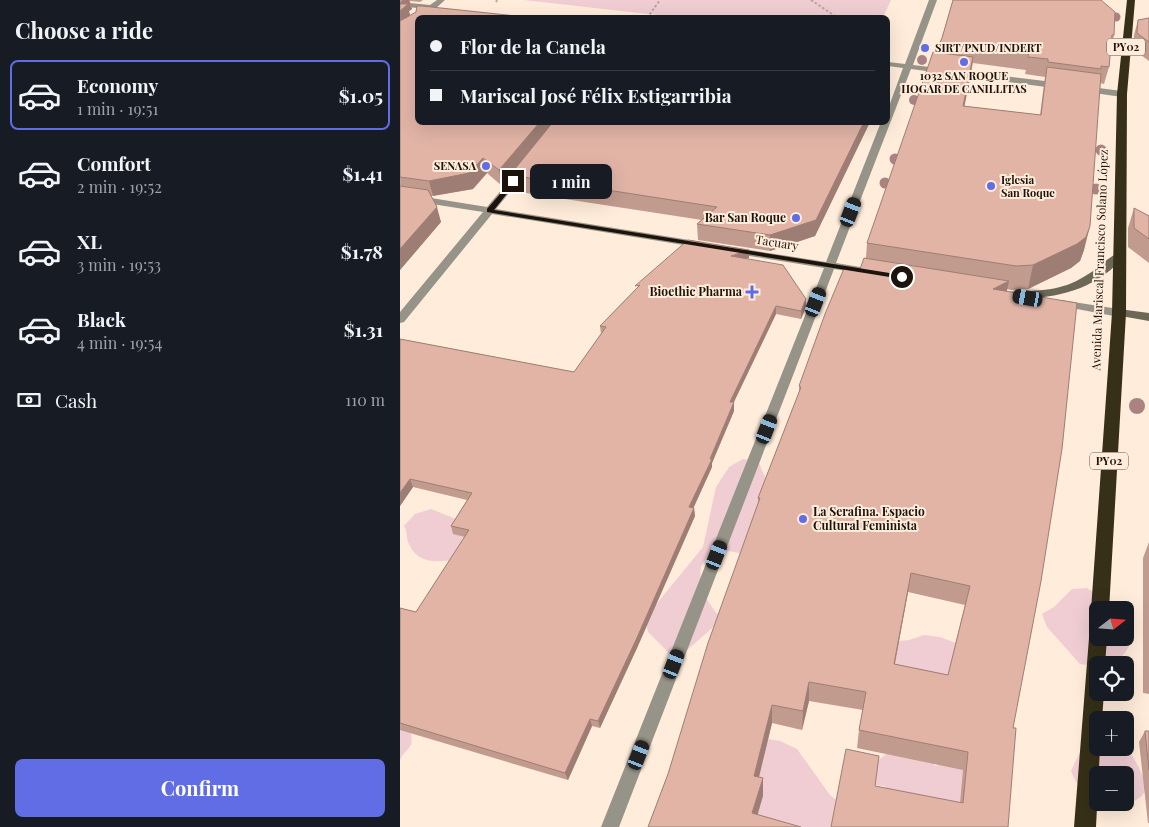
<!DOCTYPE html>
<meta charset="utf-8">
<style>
body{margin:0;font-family:"Playfair Display",serif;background:#20242c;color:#f1f3f6;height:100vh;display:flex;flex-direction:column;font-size:19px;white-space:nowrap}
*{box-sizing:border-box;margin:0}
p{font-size:16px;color:#9ea1a6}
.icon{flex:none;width:28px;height:28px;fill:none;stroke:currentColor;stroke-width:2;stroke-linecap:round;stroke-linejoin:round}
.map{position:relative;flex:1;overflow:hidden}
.sheet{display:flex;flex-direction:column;background:#171b24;width:400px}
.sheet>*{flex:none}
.top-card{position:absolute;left:15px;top:15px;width:475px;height:110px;border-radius:8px;box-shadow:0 5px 20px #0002;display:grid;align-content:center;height:110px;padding:0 15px;background:#171b24}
.needle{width:32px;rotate:73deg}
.controls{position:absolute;left:689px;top:601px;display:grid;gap:10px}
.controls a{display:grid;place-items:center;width:45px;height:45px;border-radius:8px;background:#171b24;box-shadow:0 5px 20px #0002;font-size:25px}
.end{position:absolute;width:22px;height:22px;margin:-11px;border:6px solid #1c140c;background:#fff;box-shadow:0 0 0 2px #fff}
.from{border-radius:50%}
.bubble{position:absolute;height:35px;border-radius:8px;background:#171b24;box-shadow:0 5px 20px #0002;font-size:16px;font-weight:700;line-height:35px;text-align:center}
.car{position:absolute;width:15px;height:30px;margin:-15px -8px;border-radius:6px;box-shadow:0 0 4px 1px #0007;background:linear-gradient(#222 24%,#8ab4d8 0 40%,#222 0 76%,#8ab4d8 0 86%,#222 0)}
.top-card b{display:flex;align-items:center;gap:18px;height:48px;font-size:19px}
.top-card b+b{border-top:1px solid #363941}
.top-card i{width:12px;height:12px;background:#f1f3f6}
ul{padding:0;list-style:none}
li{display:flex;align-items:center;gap:15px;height:70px;margin:0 10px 8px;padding:0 5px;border:2px solid transparent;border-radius:8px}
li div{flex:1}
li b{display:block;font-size:19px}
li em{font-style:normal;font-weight:700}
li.on{border-color:#606de5}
li>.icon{width:45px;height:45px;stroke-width:1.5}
h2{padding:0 15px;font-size:22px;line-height:60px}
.pay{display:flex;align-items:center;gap:12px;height:55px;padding:0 15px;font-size:19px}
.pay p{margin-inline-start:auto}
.cta{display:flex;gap:10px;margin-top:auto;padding:10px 15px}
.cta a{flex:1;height:58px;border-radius:8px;background:#606de5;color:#fff;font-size:20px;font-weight:700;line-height:58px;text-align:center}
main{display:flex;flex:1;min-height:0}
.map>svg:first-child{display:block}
.green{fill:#efcdd2;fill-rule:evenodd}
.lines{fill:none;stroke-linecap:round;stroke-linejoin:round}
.path{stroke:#b6a698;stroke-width:2;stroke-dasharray:2.5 2;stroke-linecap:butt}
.street{fill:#969488;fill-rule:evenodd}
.secondary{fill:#6c6857;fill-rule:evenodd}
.highway{fill:#363018;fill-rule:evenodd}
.tree{fill:#ab8282}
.wall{fill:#c29b8f;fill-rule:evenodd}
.shaded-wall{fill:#9e7e74}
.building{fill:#e1b4a6;stroke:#9e7e74;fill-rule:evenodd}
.route{fill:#1c140c}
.poi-dot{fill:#606de5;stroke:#ffecda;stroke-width:2}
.labels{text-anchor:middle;stroke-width:4;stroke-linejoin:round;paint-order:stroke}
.shield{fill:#ffecda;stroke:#60554a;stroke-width:1}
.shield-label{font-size:11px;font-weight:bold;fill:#1c140c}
.far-poi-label{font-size:11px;font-weight:bold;fill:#1c140c;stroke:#ffecda;text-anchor:start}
.poi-label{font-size:12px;font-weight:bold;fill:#1c140c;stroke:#ffecda;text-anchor:end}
.street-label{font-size:12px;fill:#1c140c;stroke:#ffecda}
</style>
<main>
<section class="sheet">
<h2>Choose a ride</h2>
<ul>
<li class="on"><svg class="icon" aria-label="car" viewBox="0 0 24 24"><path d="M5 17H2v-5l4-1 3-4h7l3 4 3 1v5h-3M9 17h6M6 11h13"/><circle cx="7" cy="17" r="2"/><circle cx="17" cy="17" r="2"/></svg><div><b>Economy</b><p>1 min · 19:51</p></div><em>$1.05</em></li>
<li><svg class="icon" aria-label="car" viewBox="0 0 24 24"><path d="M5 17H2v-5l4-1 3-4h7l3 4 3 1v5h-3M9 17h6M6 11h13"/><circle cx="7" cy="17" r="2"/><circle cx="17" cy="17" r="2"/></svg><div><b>Comfort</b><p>2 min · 19:52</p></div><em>$1.41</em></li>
<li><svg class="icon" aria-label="car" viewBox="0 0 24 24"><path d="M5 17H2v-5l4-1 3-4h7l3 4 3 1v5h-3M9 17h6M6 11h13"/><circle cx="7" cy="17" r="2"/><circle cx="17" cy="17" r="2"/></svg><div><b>XL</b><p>3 min · 19:53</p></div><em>$1.78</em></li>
<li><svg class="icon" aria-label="car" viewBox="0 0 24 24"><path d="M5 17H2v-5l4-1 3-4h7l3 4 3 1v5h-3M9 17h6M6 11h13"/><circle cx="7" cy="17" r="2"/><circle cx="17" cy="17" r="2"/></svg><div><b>Black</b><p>4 min · 19:54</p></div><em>$1.31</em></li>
</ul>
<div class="pay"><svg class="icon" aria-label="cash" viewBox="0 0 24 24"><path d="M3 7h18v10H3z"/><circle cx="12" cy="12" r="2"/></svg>Cash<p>110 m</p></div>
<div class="cta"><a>Confirm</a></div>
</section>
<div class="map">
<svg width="749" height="827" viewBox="0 0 749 827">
<rect width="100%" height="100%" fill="#ffecda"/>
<!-- green -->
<path class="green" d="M124,0h367l-8,17 -200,1z
M343,459l15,2 8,18 -18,77c-55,-21 -60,29 -27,62l-10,11 -25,22 -17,2 -21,-21 -3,-14 58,-71 13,-60 13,-20z
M31,509l25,10 11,13 -13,28c-18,2 -36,4 -45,-16 -3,-6 -1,-12 -5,-18l11,-12z
M687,588l14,9 11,13h-14v28h27v-6l6,10c-11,25 -27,25 -51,22l-33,-37 -5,-13 12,-7 18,-18z
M524,635l16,2 16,6 50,47 -159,-18 29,-29 33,-3z
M0,729l11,4c3,17 -5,14 -11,27z
M362,738l18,3 17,8 33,46 25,20 4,12h-131z
M682,748h43l4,3c6,9 18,28 16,39 -3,15 -41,20 -51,12 -10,-7 -19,-20 -23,-31zM698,775h27v27h-27z
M490,751l42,8 3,7 19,-5 9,2 16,50 -87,-21 -8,-6 -10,-1 2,-23z"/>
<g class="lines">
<!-- path -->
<path class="path" d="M411,0l27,18
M96,2l1,-2
M247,18l13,-18"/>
<!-- street -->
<path class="street" d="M37,0h8l-20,18h-7v2l-1,-4 8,-7 -25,-3v-4l30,3z
M529,0h8l-24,65 148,18 4,3 -4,3 -150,-20 -75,194 24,4 5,3 -5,3 -26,-4 -215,558h-18l223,-559 -93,-15 -5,-3 5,-3 95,15 55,-140h7v-13l15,-41 -15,-2v-4l17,2z
M683,86l39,5 4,3 -4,3 -42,-6 -1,-2z
M122,168l5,3 -31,38 206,33 5,3 -5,3 -210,-34 -88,108 -4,1v-11l83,-100 -83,-13v-6l87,14 32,-38z
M660,300l59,9 6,4 -6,4 -63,-12 -2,-2 2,-2z"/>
<!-- secondary -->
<path class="secondary" d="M719,253l5,3c-23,29 -61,42 -97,42 -8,0 -17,2 -23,-3l6,-3c32,-2 52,0 80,-19 9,-5 19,-17 29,-20z
M719,309l30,4v8l-34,-6 -2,-2 2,-2z"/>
<!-- highway -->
<path class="highway" d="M727,0h8l-8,94 -1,219 -17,297h-11v7l-4,-2 -3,-5 21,-297 5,-219z
M698,630v8h9l-2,27h-7v27h6l-2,28h-4v28h2l-4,79h-22l15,-189 3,-5z"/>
</g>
<!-- trees -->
<g class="tree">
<circle cx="716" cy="17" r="4.5"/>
<circle cx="522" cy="60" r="5"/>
<circle cx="514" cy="100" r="5"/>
<circle cx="701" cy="150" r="5.5"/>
<circle cx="495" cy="159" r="5.5"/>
<circle cx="485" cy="183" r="5.5"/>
<circle cx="696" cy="189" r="5.5"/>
<circle cx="737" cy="406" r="8"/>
</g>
<!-- wall -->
<path class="wall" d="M0,0h23l-3,2 -10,-1 2,8 -3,2 9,111h452l-55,114 -45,15 -72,-11 -1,-16 5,-4 -189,-29 -3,-15 -8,10 -15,-13 -14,16 -42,7 10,26 -41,48z
M553,0h148l13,35 -4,17 -1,15 -5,17 -4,-1 -16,167 -4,11 -9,7 -43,21 -17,1 -4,-1v2l6,437 -5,99 -133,-41 85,17 3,-33 -106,-22 2,-18 4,-20 -54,-9 -7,29 -30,-7 -13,54 4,19 -115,31 20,-53 90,-271v-5l41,-105v-7l67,-128 1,-15 69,-190 1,-4 5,-11zM573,63l53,7 -1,4 20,3 -5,38 -76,-9zM508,592l57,13 -17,70 -53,-11z
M749,18v43l-16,-12 1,-14 4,-15z
M734,208l15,8v47l-21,-16v-19z
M349,258l-3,1 60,40v8l-5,12 -25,-5 -42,88v9l-22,52v4l-18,40v1l1,8 -58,132 -37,80 -8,-2 -24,54 -168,-50v-122l16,4 49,-75 -12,-3 -2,-8 16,-26 -54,-13 -13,19v-167l174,33 27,-38 -1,-8 35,-36z
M749,542v152l-6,-1v-135z
M745,731h4v92h-1l-9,-81z"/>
<!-- shaded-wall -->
<path class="shaded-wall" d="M3,0h6l3,9 -3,2 2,7 -11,10v-26z
M573,57l-3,22 -10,49 3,-22z
M140,122h15l-53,64 -3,-16z
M464,122h6l-55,114 -45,15v-16z
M83,158l4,15 -14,16 -40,7 -4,-15z
M37,207l4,15 -41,48v-21z
M690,226l-6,24 -4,11 -9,7 -43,21 5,-24z
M349,250v8l-18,6v-8z
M609,281l-4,19 -12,-11z
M406,299v8l-5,12v-8z
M376,306v8l-46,96v-8z
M334,402v9l-22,52v4l-22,48 -1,-8z
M10,479l3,8 -13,19v-13z
M294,508l1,8 -58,132 -37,80 -2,-7z
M511,573l-3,19 -17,90 3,-18z
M409,682v19l-7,29 1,-19z
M372,705v18l-17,70 -1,-17z
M190,719l2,7 -24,54 -3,-7z
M363,778v18l-9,31 -2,-14z"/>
<!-- building -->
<path class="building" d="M553,0h148l14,12 -1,23h-2l-3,32 -8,-1v3l-53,-7v-3l-20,-2 1,-5 -53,-6 -2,7 -37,-4 5,-11z
M0,4h8l-8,7z
M17,6h5l113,12h-117v104h122l-41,48 -16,-12 -14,15 -40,8 -29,-4v-156l16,-9z
M749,18v24l-12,-9 1,-13z
M533,52l40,5 -10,49 78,9 6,-48 54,7 -11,152 -4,11 -9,7 -44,21 -17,1 -149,-23z
M153,122h311l-48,98 -46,15 -73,-11 20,-17 -207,-32z
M0,186l28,4 9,17 -37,42z
M734,208l15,8v23l-15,-11z
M288,240l61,10 -18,6 52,9 23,34 -5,12 -25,-5 -46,96h4l-24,57h2l-23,48 5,1 -58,132 -38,81 -8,-2 -25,54 -165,-50v-115l16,4 53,-82 -18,-4 21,-33 -62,-14 -10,14v-154l174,33 32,-45 -6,-1 40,-41 -5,1z
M464,258l145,23 -16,8 84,14 -15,146 -21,132 -28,147h3l-8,99h-177l15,-78 33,7 -4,30 88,17 5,-51 -109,-22 7,-38 -57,-10 -6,29 -31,-6 -18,71 9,2 -11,35 49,14h-153l20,-53 40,-131 52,-145h-2l43,-111 -2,-1 26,-72 20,-48 15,3zM511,573l59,13 -22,89 -54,-11z
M745,731h4v39z"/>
<!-- route -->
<path class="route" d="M113,179l4,2 -23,29 408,65 3,2 -3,2 -415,-67v-3z"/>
<!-- markers -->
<g class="poi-dot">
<circle cx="525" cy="48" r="5"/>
<circle cx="564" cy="62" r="5"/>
<circle cx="86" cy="166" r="5"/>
<circle cx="591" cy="186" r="5"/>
<circle cx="396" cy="218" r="5"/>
<path d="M349.5 284.5h5v5h5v5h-5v5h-5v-5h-5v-5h5z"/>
<circle cx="403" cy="519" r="5"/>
</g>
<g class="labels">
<!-- shield labels -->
<g class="shield">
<rect x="707" y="38.5" width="38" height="17" rx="4"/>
<rect x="690" y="452.5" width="38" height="17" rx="4"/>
</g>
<g class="shield-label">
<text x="726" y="51">PY02</text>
<text x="709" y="465">PY02</text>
</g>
<!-- far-poi labels -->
<g class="far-poi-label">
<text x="535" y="52">SIRT/PNUD/INDERT</text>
<text x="564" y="80" text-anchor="middle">1032 SAN ROQUE<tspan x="564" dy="13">HOGAR DE CANILLITAS</tspan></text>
<text x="76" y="170" text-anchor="end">SENASA</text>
<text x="601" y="184">Iglesia<tspan x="601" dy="13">San Roque</tspan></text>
</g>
<!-- poi labels -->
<g class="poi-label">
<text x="386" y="222">Bar San Roque</text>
<text x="342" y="296">Bioethic Pharma</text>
<text x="413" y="516" text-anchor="start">La Serafina. Espacio<tspan x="413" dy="14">Cultural Feminista</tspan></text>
</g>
<!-- street labels -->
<g class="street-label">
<text transform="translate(377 243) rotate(9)" y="4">Tacuary</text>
<text transform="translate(700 260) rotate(-88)" y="4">Avenida Mariscal Francisco Solano López</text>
</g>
</g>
</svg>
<div class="controls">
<a><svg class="needle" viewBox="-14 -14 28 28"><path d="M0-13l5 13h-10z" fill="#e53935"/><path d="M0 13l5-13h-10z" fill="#9ea1a6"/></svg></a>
<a><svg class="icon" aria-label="locate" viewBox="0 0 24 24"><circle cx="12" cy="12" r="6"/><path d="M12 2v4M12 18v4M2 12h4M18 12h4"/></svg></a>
<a>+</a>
<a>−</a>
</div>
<i class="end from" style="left:502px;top:277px"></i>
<i class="end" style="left:113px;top:181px"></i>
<div class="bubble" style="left:130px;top:164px;width:82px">1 min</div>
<i class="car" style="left:451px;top:212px;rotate:21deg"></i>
<i class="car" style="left:628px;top:298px;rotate:280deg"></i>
<i class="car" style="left:416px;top:302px;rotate:21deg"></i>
<i class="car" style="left:367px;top:429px;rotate:21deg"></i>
<i class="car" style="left:317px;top:555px;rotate:21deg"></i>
<i class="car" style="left:274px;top:664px;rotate:21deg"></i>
<i class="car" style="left:239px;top:755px;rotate:21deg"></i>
<div class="top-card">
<b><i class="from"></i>Flor de la Canela</b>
<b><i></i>Mariscal José Félix Estigarribia</b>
</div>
</div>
</main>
